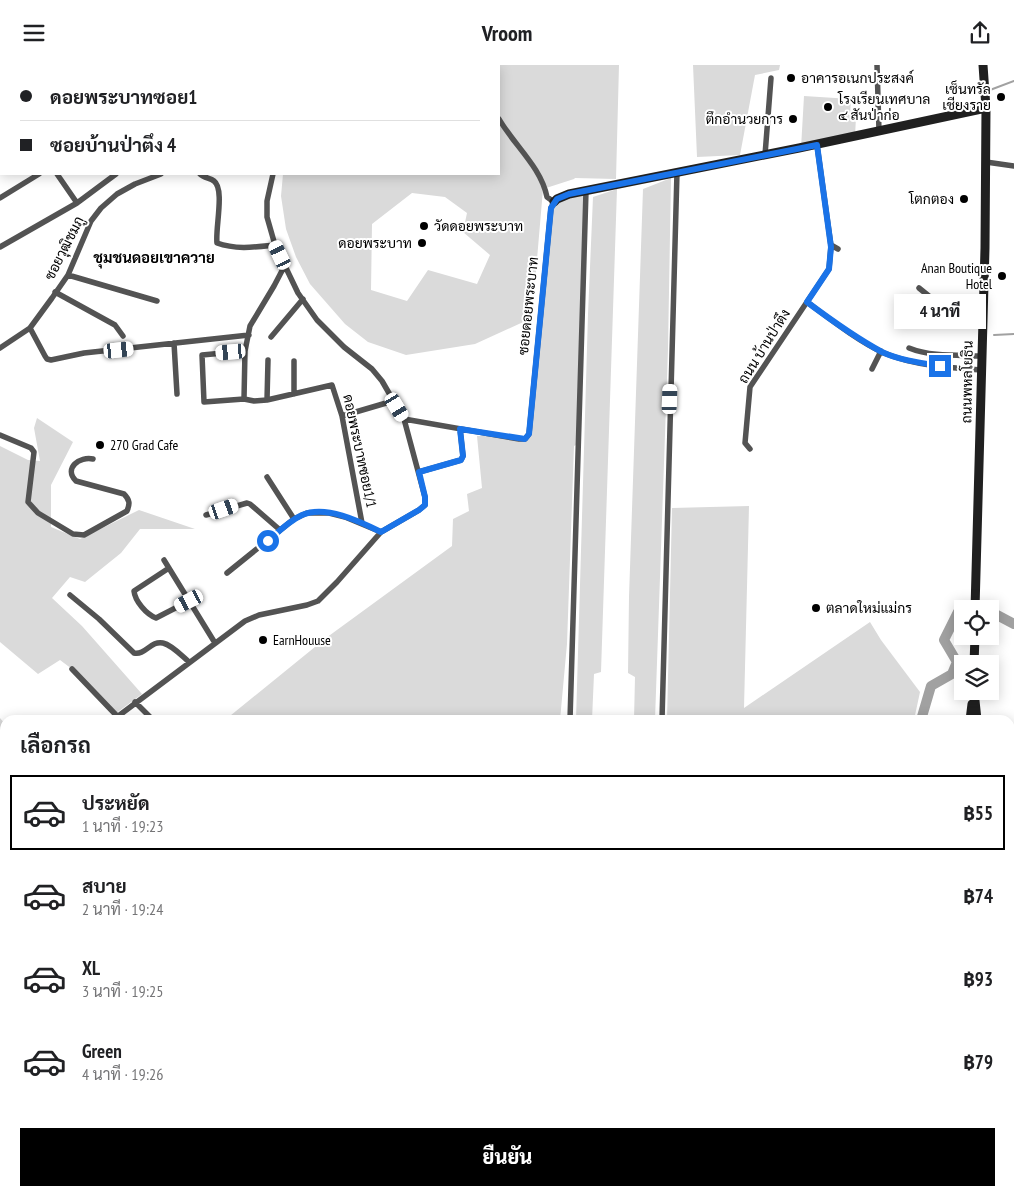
<!DOCTYPE html>
<html lang="th">
<meta charset="utf-8">
<style>
body{margin:0;font-family:"PT Sans Narrow",Sarabun,sans-serif;background:#f6f6f6;color:#202124;height:100vh;display:flex;flex-direction:column;font-size:19px;white-space:nowrap}
*{box-sizing:border-box;margin:0}
p{font-size:16px;color:#757577}
.icon{flex:none;width:28px;height:28px;fill:none;stroke:currentColor;stroke-width:2;stroke-linecap:round;stroke-linejoin:round}
.map{position:relative;flex:1;overflow:hidden}
.details{position:absolute;left:0px;top:650px;width:1015px;height:481px;display:flex;flex-direction:column;background:#fff;border-radius:15px 15px 0 0;box-shadow:0 2px 12px #0003}
.details>*{flex:none}
.top-card{position:absolute;left:0px;top:0px;width:500px;height:110px;box-shadow:0 2px 12px #0003;display:grid;align-content:center;height:110px;padding:0 20px;background:#fff}
.controls{position:absolute;left:954px;top:535px;display:grid;gap:10px}
.controls a{display:grid;place-items:center;width:45px;height:45px;border-radius:0px;background:#fff;box-shadow:0 2px 12px #0003;font-size:25px}
.end{position:absolute;width:22px;height:22px;margin:-11px;border:6px solid #1a73e8;background:#fff;box-shadow:0 0 0 2px #fff}
.from{border-radius:50%}
.bubble{position:absolute;height:35px;border-radius:0px;background:#fff;box-shadow:0 2px 12px #0003;font-size:16px;font-weight:800;line-height:35px;text-align:center}
.car{position:absolute;width:15px;height:30px;margin:-15px -8px;border-radius:6px;box-shadow:0 0 4px 1px #0007;background:linear-gradient(#fff 24%,#345 0 40%,#fff 0 76%,#345 0 86%,#fff 0)}
.top-card b{display:flex;align-items:center;gap:18px;height:48px;font-size:19px}
.top-card b+b{border-top:1px solid #e0e0e0}
.top-card i{width:12px;height:12px;background:#202124}
ul{padding:0;list-style:none}
li{display:flex;align-items:center;gap:15px;height:75px;margin:0 10px 8px;padding:0 10px;border:2px solid transparent;border-radius:0px}
li div{flex:1}
li b{display:block;font-size:19px}
li em{font-style:normal;font-weight:800}
li.active{border-color:#000}
li>.icon{width:45px;height:45px;stroke-width:1.5}
h2{padding:0 20px;font-size:22px;line-height:60px}
.cta{display:flex;gap:10px;margin-top:auto;padding:10px 20px}
.cta a{flex:1;height:58px;border-radius:0px;background:#000;color:#fff;font-size:20px;font-weight:800;line-height:58px;text-align:center}
header{display:flex;justify-content:space-between;align-items:center;height:65px;padding:0 20px;background:#fff;font-size:22px;font-weight:800}
.map>svg:first-child{display:block}
.green{fill:#dadada;fill-rule:evenodd}
.lines{fill:none;stroke-linecap:round;stroke-linejoin:round}
.stream{stroke:#a1a1a1;stroke-width:2}
.river{stroke:#a1a1a1;stroke-width:10}
.primary-casing{stroke:#dbdbdb;stroke-width:11}
.street{stroke:#535353;stroke-width:5.5}
.secondary{stroke:#202020;stroke-width:9}
.primary{stroke:#000;stroke-width:10}
.route{stroke:#1a73e8;stroke-width:6}
.poi-dot{fill:#000;stroke:#fff;stroke-width:2}
.labels{text-anchor:middle;stroke-width:4;stroke-linejoin:round;paint-order:stroke}
.poi-label{font-size:14px;fill:#000;stroke:#fff;text-anchor:start}
.street-label{font-size:14px;fill:#000;stroke:#fff}
.neighbourhood-label{font-size:15px;font-weight:bold;fill:#000;stroke:#fff}
</style>
<header><svg class="icon" aria-label="menu" viewBox="0 0 24 24"><path d="M4 6h16M4 12h16M4 18h16"/></svg>Vroom<svg class="icon" aria-label="share" viewBox="0 0 24 24"><path d="M12 15V3M7 8l5-5 5 5M5 13v7h14v-7"/></svg></header>
<div class="map">
<svg width="1014" height="1131" viewBox="0 0 1014 1131">
<rect width="100%" height="100%" fill="#fff"/>
<!-- green -->
<path class="green" d="M222,0h397l-3,114 -41,-1 -1,1 -31,10 -11,129 -57,26 -69,11 -38,-13 -23,-18 -35,-40 -14,-27 -10,-28 -5,-33 2,-22h216v-108zM412,128l33,4 22,16 -4,19 27,23 -13,29 -49,-14 -21,31 -36,-11 1,-66z
M693,0h87l-1,5 -24,5 -15,80 -43,2z
M804,31l47,3 -1,18h6l-1,19 -54,12z
M671,113l-3,171 -13,371h-21l1,-43 -7,-4 1,-76 14,-408z
M617,124l-16,483 -7,2 -2,46h-16l12,-406 5,-117z
M586,126l-8,253 -4,2 -7,198 -7,76h-335l101,-82 126,-92 1,-27 16,-8 -2,-17 15,-6 -5,-52h53l24,-234z
M37,353l36,24 -22,43v42l29,12 59,-29 56,19h-55l-19,24 -36,29 -15,-5 -18,21 30,28 60,68 -27,20 -43,-45 -12,-9 -22,14 -38,-32v-196l28,14 12,1 -6,-33z
M749,441l-5,202 126,-86 11,18 39,52 -6,28h-247l5,-212z
M0,653l5,6v52l-5,-6z
M5,820v306h101l-2,5h-104v-308z
M140,1126h179l1,5h-178l1,-3z"/>
<g class="lines">
<!-- stream -->
<path class="stream" d="M990,25l24,-9
M994,270l20,-1"/>
<!-- river -->
<path class="river" d="M992,550h5l17,9
M921,655l10,-34 21,-12 5,-12 -13,-22 14,-28h4
M185,1126l4,5
M61,1131l2,-5
M307,1131l1,-5"/>
<!-- primary casing -->
<g class="primary-casing">
<path id="primary" d="M1011,876l3,16
M1010,933l4,-14
M1010,958l4,-5
M833,1131l4,-5
M857,1131l4,-5"/>
</g>
<!-- street -->
<path class="street" d="M18,0v1
M72,0v1
M126,0v1
M222,0l1,1
M877,0l2,66
M199,1l2,-1
M765,90l6,-77
M986,97l28,4
M57,109l20,29
M200,109c4,4 10,4 14,7 11,8 1,48 3,62 19,7 39,4 58,2
M0,133l39,-24
M831,180l7,4
M0,182l77,-44 39,-29
M68,210l89,26
M919,223l16,13 48,12
M55,227l60,33 8,11
M807,237c23,17 51,39 77,51 28,12 66,15 98,17
M30,263l15,28 2,3 4,1 33,-7 165,-18
M271,272l32,-38
M174,278l3,51
M0,283l30,-20 22,-30 16,-23 23,-54 10,-13 16,-14 18,-10 26,-10
M909,283c22,9 49,7 73,8
M245,286l-43,4 2,47 40,-3 10,2 13,-1 65,-15 10,31 20,107
M294,296v33
M872,304l9,-18
M244,334l1,-48 5,-25 24,-40 11,-21
M267,335l1,-40
M342,351l51,-15
M404,354l115,20h6l4,-5 22,-226 3,-6 -7,-5c-6,-30 -33,-52 -48,-78
M0,370l31,13 3,4 -6,50 10,11 35,21 11,1 43,-24c3,-7 3,-11 -3,-17l-48,-13c-13,-13 4,-25 17,-22
M750,384l-5,-6 5,-56 79,-118 2,-23 -14,-101
M419,407l42,-12 2,-4 -3,-27
M267,412l27,42
M206,450l41,-12 3,1 30,26
M164,495l51,83
M169,503l-35,23c1,10 12,23 22,27l33,-17
M227,508l67,-54 13,-6h22l16,4 36,15
M70,530l29,24 35,34c11,3 17,-13 29,-10 9,2 19,13 26,19
M72,604l45,47
M135,637l18,18
M113,655l132,-99 14,-6 48,-10 11,-4 19,-19 44,-50 38,-22 6,-5v-8l-21,-78 -22,-38 -10,-12 -28,-22 -27,-27 -19,-27 -23,-48 -8,-28v-16l6,-27
M570,655l16,-529
M662,655l15,-548
M0,752l5,-5
M1010,1084l4,4
M430,1131v-5"/>
<!-- secondary -->
<path class="secondary" d="M554,137l3,-3 12,-5 230,-46 187,-40
M975,544l10,-361 1,-140 -3,-43
M974,599l1,-28
M974,626l3,29
M970,655l2,-16
M1010,846l4,8
M762,1131l3,-5
M772,1131l3,-5
M874,1131l4,-5"/>
<!-- primary -->
<use href="#primary" class="primary"/>
</g>
<g class="lines">
<!-- route -->
<path class="route" d="M268,476c10,-9 21,-20 34,-26 24,-10 57,6 79,17l38,-22 6,-5v-8l-6,-25 42,-12 2,-4 -3,-27 65,10 4,-5 22,-226 6,-9 12,-5 248,-49 14,102 -2,22 -22,33c24,18 49,36 75,50 17,8 39,11 58,14"/>
</g>
<!-- markers -->
<g class="poi-dot">
<circle cx="791" cy="13" r="5"/>
<circle cx="1001" cy="32" r="5"/>
<circle cx="828" cy="42" r="5"/>
<circle cx="793" cy="54" r="5"/>
<circle cx="964" cy="134" r="5"/>
<circle cx="424" cy="161" r="5"/>
<circle cx="422" cy="178" r="5"/>
<circle cx="1002" cy="211" r="5"/>
<circle cx="100" cy="380" r="5"/>
<circle cx="816" cy="543" r="5"/>
<circle cx="263" cy="575" r="5"/>
</g>
<g class="labels">
<!-- poi labels -->
<g class="poi-label">
<text x="801" y="18">อาคารอเนกประสงค์</text>
<text x="991" y="29" text-anchor="end">เซ็นทรัล<tspan x="991" dy="16">เชียงราย</tspan></text>
<text x="838" y="39">โรงเรียนเทศบาล<tspan x="838" dy="16">๔ สันป่าก่อ</tspan></text>
<text x="783" y="59" text-anchor="end">ตึกอำนวยการ</text>
<text x="954" y="139" text-anchor="end">โตกตอง</text>
<text x="434" y="166">วัดดอยพระบาท</text>
<text x="412" y="183" text-anchor="end">ดอยพระบาท</text>
<text x="992" y="208" text-anchor="end">Anan Boutique<tspan x="992" dy="16">Hotel</tspan></text>
<text x="110" y="385">270 Grad Cafe</text>
<text x="826" y="548">ตลาดใหม่แม่กร</text>
<text x="273" y="580">EarnHouuse</text>
</g>
<!-- street labels -->
<g class="street-label">
<text transform="translate(64 183) rotate(-63)" y="5">ซอยวุฒิชมภู</text>
<text transform="translate(528 241) rotate(-84)" y="5">ซอยดอยพระบาท</text>
<text transform="translate(764 281) rotate(-58)" y="5">ถนน บ้านป่าตึง</text>
<text transform="translate(967 317) rotate(-89)" y="5">ถนนพหลโยธิน</text>
<text transform="translate(360 386) rotate(78)" y="5">ดอยพระบาทซอย1/1</text>
</g>
<!-- neighbourhood labels -->
<g class="neighbourhood-label">
<text x="154" y="198">ชุมชนดอยเขาควาย</text>
</g>
</g>
</svg>
<div class="controls">
<a><svg class="icon" aria-label="locate" viewBox="0 0 24 24"><circle cx="12" cy="12" r="6"/><path d="M12 2v4M12 18v4M2 12h4M18 12h4"/></svg></a>
<a><svg class="icon" aria-label="layers" viewBox="0 0 24 24"><path d="M12 4l9 5-9 5-9-5zM3 14l9 5 9-5"/></svg></a>
</div>
<i class="end from" style="left:268px;top:476px"></i>
<i class="end" style="left:940px;top:301px"></i>
<div class="bubble" style="left:894px;top:229px;width:92px">4 นาที</div>
<i class="car" style="left:280px;top:190px;rotate:335deg"></i>
<i class="car" style="left:119px;top:285px;rotate:84deg"></i>
<i class="car" style="left:231px;top:287px;rotate:265deg"></i>
<i class="car" style="left:670px;top:334px;rotate:2deg"></i>
<i class="car" style="left:397px;top:342px;rotate:149deg"></i>
<i class="car" style="left:224px;top:444px;rotate:71deg"></i>
<i class="car" style="left:189px;top:536px;rotate:243deg"></i>
<div class="top-card">
<b><i class="from"></i>ดอยพระบาทซอย1</b>
<b><i></i>ซอยบ้านป่าตึง 4</b>
</div>
<section class="details">
<h2>เลือกรถ</h2>
<ul>
<li class="active"><svg class="icon" aria-label="car" viewBox="0 0 24 24"><path d="M5 17H2v-5l4-1 3-4h7l3 4 3 1v5h-3M9 17h6M6 11h13"/><circle cx="7" cy="17" r="2"/><circle cx="17" cy="17" r="2"/></svg><div><b>ประหยัด</b><p>1 นาที · 19:23</p></div><em>฿55</em></li>
<li><svg class="icon" aria-label="car" viewBox="0 0 24 24"><path d="M5 17H2v-5l4-1 3-4h7l3 4 3 1v5h-3M9 17h6M6 11h13"/><circle cx="7" cy="17" r="2"/><circle cx="17" cy="17" r="2"/></svg><div><b>สบาย</b><p>2 นาที · 19:24</p></div><em>฿74</em></li>
<li><svg class="icon" aria-label="car" viewBox="0 0 24 24"><path d="M5 17H2v-5l4-1 3-4h7l3 4 3 1v5h-3M9 17h6M6 11h13"/><circle cx="7" cy="17" r="2"/><circle cx="17" cy="17" r="2"/></svg><div><b>XL</b><p>3 นาที · 19:25</p></div><em>฿93</em></li>
<li><svg class="icon" aria-label="car" viewBox="0 0 24 24"><path d="M5 17H2v-5l4-1 3-4h7l3 4 3 1v5h-3M9 17h6M6 11h13"/><circle cx="7" cy="17" r="2"/><circle cx="17" cy="17" r="2"/></svg><div><b>Green</b><p>4 นาที · 19:26</p></div><em>฿79</em></li>
</ul>
<div class="cta"><a>ยืนยัน</a></div>
</section>
</div>
